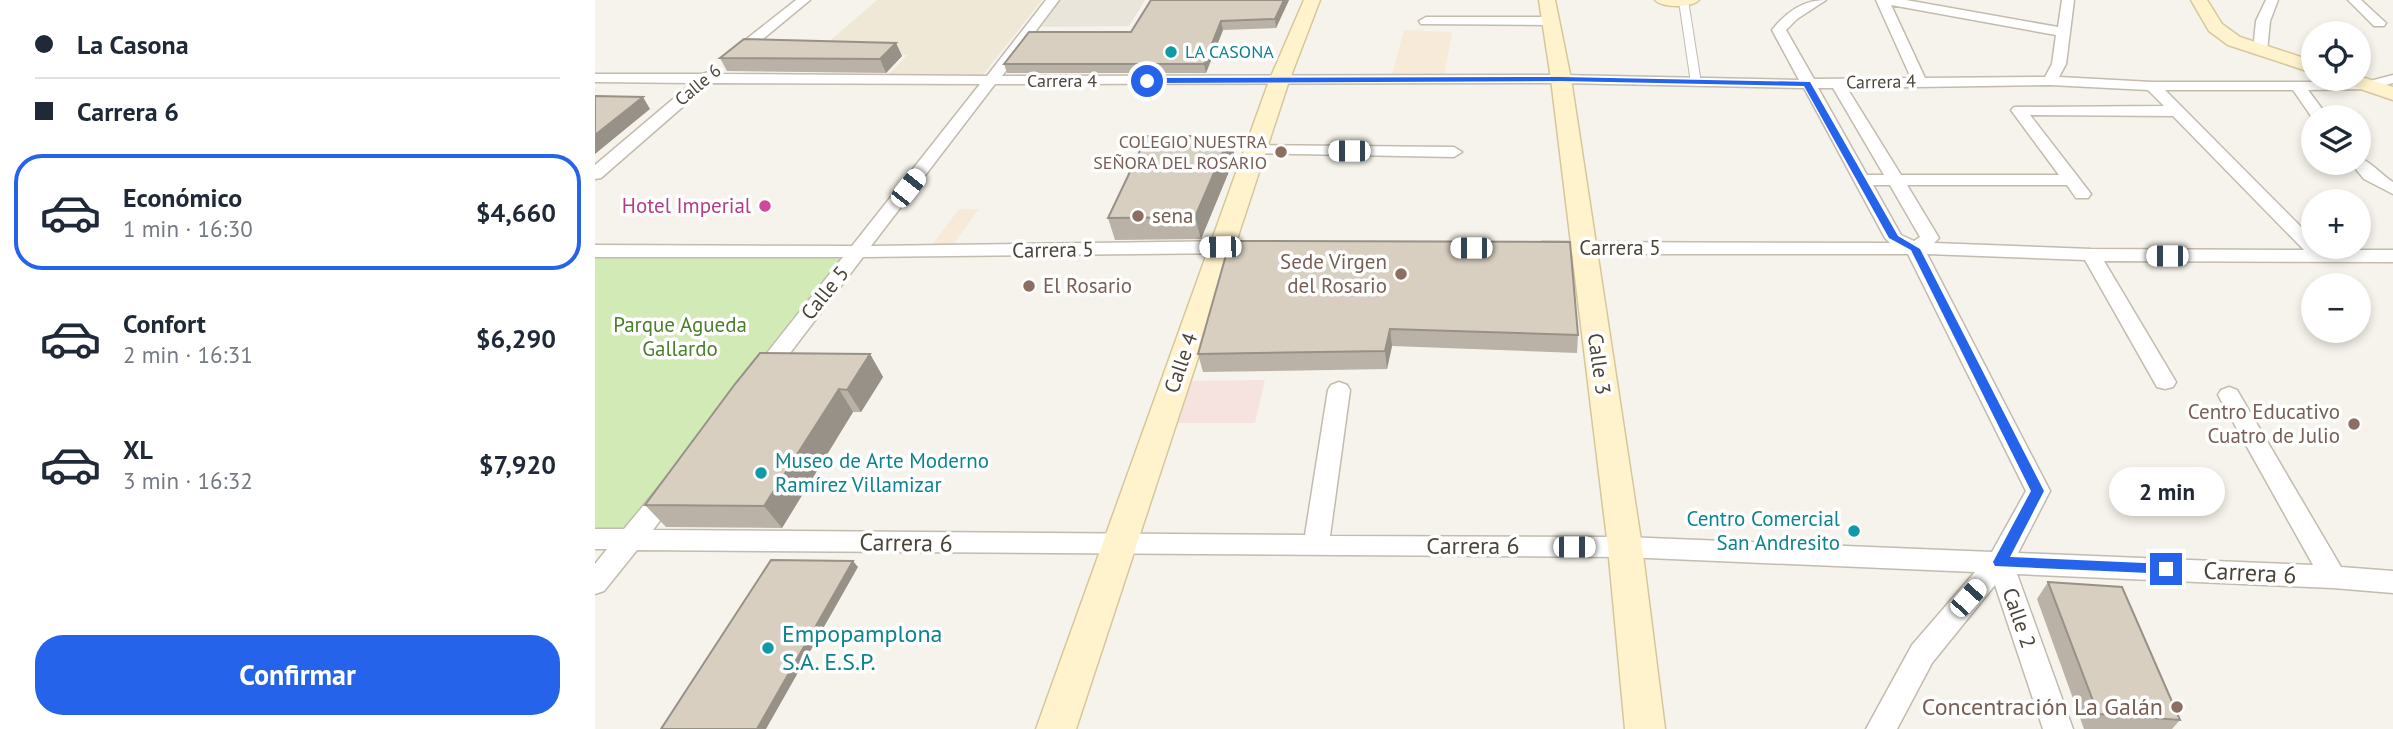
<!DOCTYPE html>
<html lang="es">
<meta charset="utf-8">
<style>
body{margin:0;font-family:"PT Sans",sans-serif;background:#f6f6f7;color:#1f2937;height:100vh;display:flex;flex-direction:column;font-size:26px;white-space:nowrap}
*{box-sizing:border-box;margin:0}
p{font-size:23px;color:#747a83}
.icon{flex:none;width:38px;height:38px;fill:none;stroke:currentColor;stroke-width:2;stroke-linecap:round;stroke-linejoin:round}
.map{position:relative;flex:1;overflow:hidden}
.details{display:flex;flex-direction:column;background:#fff;width:595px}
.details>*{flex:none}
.top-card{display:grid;align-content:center;height:154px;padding:0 35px;background:#fff}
.buttons{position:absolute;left:1706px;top:21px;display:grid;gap:14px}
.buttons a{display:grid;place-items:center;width:70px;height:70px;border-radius:50%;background:#fff;box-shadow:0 4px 10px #0003;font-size:35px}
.end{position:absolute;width:32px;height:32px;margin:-16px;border:9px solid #2563eb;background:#fff;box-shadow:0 0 0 4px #fff}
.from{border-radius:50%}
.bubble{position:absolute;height:49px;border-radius:24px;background:#fff;box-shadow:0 4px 10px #0003;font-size:23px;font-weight:600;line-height:49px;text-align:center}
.car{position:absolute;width:21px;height:42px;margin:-21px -10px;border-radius:9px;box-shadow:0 0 5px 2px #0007;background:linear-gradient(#fff 24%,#345 0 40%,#fff 0 76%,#345 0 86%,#fff 0)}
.top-card b{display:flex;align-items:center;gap:24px;height:66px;font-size:26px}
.top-card b+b{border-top:2px solid #e0e1e3}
.top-card i{width:18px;height:18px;background:#1f2937}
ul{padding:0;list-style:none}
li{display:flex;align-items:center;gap:21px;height:116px;margin:0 14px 10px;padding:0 21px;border:4px solid transparent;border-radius:28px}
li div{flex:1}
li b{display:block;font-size:26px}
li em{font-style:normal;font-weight:600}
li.selected{border-color:#2563eb}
li>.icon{width:63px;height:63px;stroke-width:1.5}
.action{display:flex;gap:14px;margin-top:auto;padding:14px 35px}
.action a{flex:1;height:80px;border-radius:28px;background:#2563eb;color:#fff;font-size:28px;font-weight:600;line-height:80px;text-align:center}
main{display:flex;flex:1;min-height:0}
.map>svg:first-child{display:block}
.residential{fill:#eae5da}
.commercial{fill:#f7ead8}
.education{fill:#efe8d6}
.medical{fill:#f6e3e0}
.green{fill:#d2eab5}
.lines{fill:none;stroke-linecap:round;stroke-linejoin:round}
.pedestrian-casing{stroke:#c2bbae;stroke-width:2}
.minor-casing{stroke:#c2bbae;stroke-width:3}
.secondary-casing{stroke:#d6c79b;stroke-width:3}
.pedestrian{fill:#fff;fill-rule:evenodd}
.minor{fill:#fff;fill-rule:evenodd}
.secondary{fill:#fff3cd;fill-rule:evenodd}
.wall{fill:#bab2a6}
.shaded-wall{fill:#979187}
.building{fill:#d8cfc1;stroke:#979187;stroke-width:2}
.route{fill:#2563eb}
.culture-dot{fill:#0f9aa8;stroke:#fff;stroke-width:2.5}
.education-dot{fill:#8d6e63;stroke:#fff;stroke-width:2.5}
.hotel-dot{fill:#d1479c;stroke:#fff;stroke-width:2.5}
.labels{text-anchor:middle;stroke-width:7;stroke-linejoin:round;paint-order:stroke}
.far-culture-label{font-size:18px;fill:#0d838f;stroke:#fff;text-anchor:start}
.far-street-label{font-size:18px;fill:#4b4439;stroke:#fff}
.far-education-label{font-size:18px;fill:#785e54;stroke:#fff;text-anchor:end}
.hotel-label{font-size:21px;fill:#b23c85;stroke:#fff;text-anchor:end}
.education-label{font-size:21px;fill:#785e54;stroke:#fff;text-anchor:start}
.street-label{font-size:21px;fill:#4b4439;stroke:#fff}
.park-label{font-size:21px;fill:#4a7f2a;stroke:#fff}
.culture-label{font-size:21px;fill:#0d838f;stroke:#fff;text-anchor:start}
.near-street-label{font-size:24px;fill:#4b4439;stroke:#fff}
.near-culture-label{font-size:24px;fill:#0d838f;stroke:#fff;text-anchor:start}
.near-education-label{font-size:24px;fill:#785e54;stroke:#fff;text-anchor:end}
</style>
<main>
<section class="details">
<div class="top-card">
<b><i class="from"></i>La Casona</b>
<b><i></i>Carrera 6</b>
</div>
<ul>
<li class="selected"><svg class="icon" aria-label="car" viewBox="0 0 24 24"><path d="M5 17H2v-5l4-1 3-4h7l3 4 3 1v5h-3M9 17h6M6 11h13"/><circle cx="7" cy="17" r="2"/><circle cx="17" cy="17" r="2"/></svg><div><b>Económico</b><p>1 min · 16:30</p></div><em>$4,660</em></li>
<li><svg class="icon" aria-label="car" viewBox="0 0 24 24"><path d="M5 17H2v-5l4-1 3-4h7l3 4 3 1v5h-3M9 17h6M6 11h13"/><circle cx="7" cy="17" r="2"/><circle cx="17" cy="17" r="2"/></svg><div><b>Confort</b><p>2 min · 16:31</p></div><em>$6,290</em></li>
<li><svg class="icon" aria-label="car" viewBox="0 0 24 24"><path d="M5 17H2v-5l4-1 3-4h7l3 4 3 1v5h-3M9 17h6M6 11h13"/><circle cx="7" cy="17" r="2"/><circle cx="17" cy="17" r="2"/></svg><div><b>XL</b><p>3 min · 16:32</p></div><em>$7,920</em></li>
</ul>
<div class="action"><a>Confirmar</a></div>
</section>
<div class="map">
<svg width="1798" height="729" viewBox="0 0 1798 729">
<rect width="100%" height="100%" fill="#f6f3ec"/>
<!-- residential -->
<path class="residential" d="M465,0h85l-16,26 -88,1z"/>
<!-- commercial -->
<path class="commercial" d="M809,30l48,2 -8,46h-53z
M364,209h20l-26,36h-21z"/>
<!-- education -->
<path class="education" d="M282,0h165l-60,76 -97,2 22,-23 -89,-4z"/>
<!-- medical -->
<path class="medical" d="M670,380l-10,43h-82l13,-42z"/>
<!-- green -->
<path class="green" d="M0,251l263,1 -229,288 -34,-1z"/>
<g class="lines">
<!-- pedestrian casing -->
<g class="pedestrian-casing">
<path id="pedestrian" d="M1093,0l13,83 -5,3 -5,-3 -12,-82z"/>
</g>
<!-- minor casing -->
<g class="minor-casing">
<path id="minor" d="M201,0h14l-70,58h-10v-6z
M451,0h13l-57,76 559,-1 238,5 -27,-50c14,-18 31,-30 54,-30l-29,19 -11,11 28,49 97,-1 -35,-78h30l152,27 4,-27h12l-8,64 -7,13 93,5h196l22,-1 23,-6v8l-23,6 -62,1 20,27 -15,2 -20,-29h-128l148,149v8h8l4,3h68v12l-289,-1 72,121 -3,5 -8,2 -8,-2 -72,-127 -158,-6 123,237 -32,62 295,12 -95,-170 3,-5 8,-3 8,3 104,177 52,4v22l-60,-5 -316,-14 56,155h-30l-48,-144 -63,78 -35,66h-31l46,-84 63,-73 -350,-15 -988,-7 -33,41 -9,3v-30l12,-15h-12v-20h29l39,-47 8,-2 8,2 4,7 -30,41 652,5 23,-145 3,-5 8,-3 8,3 3,5 -20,146 295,1 367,15 34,-61 -118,-237h-366l-9,-6 9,-6 348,1 -5,-5 -81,-150 -243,-5 -566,1 -124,162 366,-5 9,6 -9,6 -374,4 -95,125 -8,2 -8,-2 -3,-5 3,-5 91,-115h-248v-12l257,1 128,-162 -270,-1 -109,95 -6,1v-14l97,-82 -97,-1v-8h107l7,-2 6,2 272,2zM1296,5l165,30 -4,29 -7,13 -120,1zM1455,85l98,5 16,16 -150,1 -3,3 48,65h-158l-54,-87zM1223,88h15l51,87h-17zM1435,115l143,1 131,134 -213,-1 -157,-6 5,-5 -32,-53h160l9,13h12l3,-4 -3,-4zM1278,185h17l30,52 -6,4 -13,-6z
M1671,0h12l-8,21 -3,30 -7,4 -7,-4 3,-30z
M1753,0h13l25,23 -2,3h-10z
M831,17h124l7,4 -7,4 -129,-1 -2,-3z
M659,145l200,2 8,5 -8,5 -206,-4 -2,-3 2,-3z
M1764,158c10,2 24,18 34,24v12l-29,-15 -13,-16h8z"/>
</g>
<!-- secondary casing -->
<g class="secondary-casing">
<path id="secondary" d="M709,0h16l-31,81 -213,648h-40l233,-648z
M944,0h16l16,79 71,468 23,182h-40l-17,-182 -57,-468z
M1060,0h44c-8,8 -36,8 -44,0z
M1596,0h16l15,24 18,13 73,24v12l-85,-28 -19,-14z
M1764,76l34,11v13l-50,-17 -3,-4h19z"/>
</g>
<!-- pedestrian -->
<use href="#pedestrian" class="pedestrian"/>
<!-- minor -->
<use href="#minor" class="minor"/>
<!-- secondary -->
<use href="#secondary" class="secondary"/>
</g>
<!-- wall -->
<path class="wall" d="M556,0h138l-13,28 -53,2 -17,43h-199l-3,-9 127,-32z
M301,43l6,13 -16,17 -159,-2 -7,-13z
M640,157l-34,82 -86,1 -7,-22z
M635,241l348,94 -1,18 -185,-7 -5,23 -184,3 -5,-18z
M275,354l13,23 -22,35h-8l-71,116 -116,-1 -21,-22z
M1453,582l132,138 -8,9h-88l-47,-130z"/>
<!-- shaded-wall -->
<path class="shaded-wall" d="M689,0h5l-13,28 -1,-9z
M626,21l2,9 -17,43 -2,-9z
M301,43l6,13 -16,17 -6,-14z
M48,97l7,12 -55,45v-19z
M635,136l5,21 -34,82 -6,-22z
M795,329l2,17 -5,23 -2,-18z
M275,354l13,23 -22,35 -14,-22z
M244,389l14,23 -71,116 -18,-22z
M258,561l5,6 -92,162h-9z"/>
<!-- building -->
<path class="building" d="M556,0h133l-9,19 -54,2 -17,43h-200l25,-32h102z
M149,39l152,4 -16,16 -160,-1z
M0,96l48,1 -48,38z
M552,136h83l-35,81 -87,1z
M635,241l340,1 8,93 -188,-6 -5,22 -187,3z
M165,353l110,1 -23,36 -8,-1 -75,117 -119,-1 90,-121z
M176,560l82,1 -96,168h-96z
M1453,582l74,5 58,133 -82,-6z"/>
<!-- route -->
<path class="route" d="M966,77l249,5 88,154 22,13 124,242 -34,66 156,7 7,5 -2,5 -176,-8 -2,-4 38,-71 -120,-241 -22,-12 -85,-152 -243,-5 -414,2 -3,-2 3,-3z"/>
<!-- markers -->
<g class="culture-dot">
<circle cx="576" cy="52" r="7"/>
<circle cx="166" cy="473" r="7"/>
<circle cx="1259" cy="531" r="7"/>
<circle cx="173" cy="648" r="7"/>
</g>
<g class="education-dot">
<circle cx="686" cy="152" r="7"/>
<circle cx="543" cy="216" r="7"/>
<circle cx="806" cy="274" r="7"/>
<circle cx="434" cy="286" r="7"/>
<circle cx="1759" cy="424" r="7"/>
<circle cx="1582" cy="707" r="7"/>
</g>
<circle class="hotel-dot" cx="170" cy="206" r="7"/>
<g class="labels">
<!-- far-culture labels -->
<g class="far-culture-label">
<text x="590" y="58">LA CASONA</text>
</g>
<!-- far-street labels -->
<g class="far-street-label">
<text x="467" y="87">Carrera 4</text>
<text transform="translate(1286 82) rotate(-1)" y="6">Carrera 4</text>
<text transform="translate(103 85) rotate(-40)" y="6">Calle 6</text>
</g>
<!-- far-education labels -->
<g class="far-education-label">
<text x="672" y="148">COLEGIO NUESTRA<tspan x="672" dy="21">SEÑORA DEL ROSARIO</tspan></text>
</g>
<!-- hotel labels -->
<g class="hotel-label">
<text x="156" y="213">Hotel Imperial</text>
</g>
<!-- education labels -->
<g class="education-label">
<text x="557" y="223">sena</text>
<text x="792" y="269" text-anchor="end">Sede Virgen<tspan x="792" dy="24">del Rosario</tspan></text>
<text x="448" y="293">El Rosario</text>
<text x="1745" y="419" text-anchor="end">Centro Educativo<tspan x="1745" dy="24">Cuatro de Julio</tspan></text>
</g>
<!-- street labels -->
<g class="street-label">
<text x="1025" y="255">Carrera 5</text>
<text transform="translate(458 250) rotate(-1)" y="7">Carrera 5</text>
<text transform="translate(230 293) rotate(-51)" y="7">Calle 5</text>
<text transform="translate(586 363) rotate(-71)" y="7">Calle 4</text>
<text transform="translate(1004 364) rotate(82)" y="7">Calle 3</text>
<text transform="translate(1424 618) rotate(71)" y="7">Calle 2</text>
</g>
<!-- park labels -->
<g class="park-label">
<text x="85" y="332">Parque Agueda<tspan x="85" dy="24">Gallardo</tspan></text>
</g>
<!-- culture labels -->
<g class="culture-label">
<text x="180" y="468">Museo de Arte Moderno<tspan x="180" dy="24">Ramírez Villamizar</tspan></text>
<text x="1245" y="526" text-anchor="end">Centro Comercial<tspan x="1245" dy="24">San Andresito</tspan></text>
</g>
<!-- near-street labels -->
<g class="near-street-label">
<text transform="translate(311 543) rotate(1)" y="8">Carrera 6</text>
<text x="878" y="554">Carrera 6</text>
<text transform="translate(1655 573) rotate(3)" y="8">Carrera 6</text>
</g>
<!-- near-culture labels -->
<g class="near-culture-label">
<text x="187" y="642">Empopamplona<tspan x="187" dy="28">S.A. E.S.P.</tspan></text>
</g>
<!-- near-education labels -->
<g class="near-education-label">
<text x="1568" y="715">Concentración La Galán</text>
</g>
</g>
</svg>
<div class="buttons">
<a><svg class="icon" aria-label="locate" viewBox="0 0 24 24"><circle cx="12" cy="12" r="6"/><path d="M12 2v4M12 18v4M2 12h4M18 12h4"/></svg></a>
<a><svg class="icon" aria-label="layers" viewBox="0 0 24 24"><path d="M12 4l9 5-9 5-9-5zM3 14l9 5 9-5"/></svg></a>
<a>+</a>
<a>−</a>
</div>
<i class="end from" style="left:552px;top:81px"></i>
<i class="end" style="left:1571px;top:569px"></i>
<div class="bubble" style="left:1514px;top:467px;width:116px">2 min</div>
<i class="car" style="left:754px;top:151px;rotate:270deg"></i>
<i class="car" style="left:313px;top:188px;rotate:38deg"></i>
<i class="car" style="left:625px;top:247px;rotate:269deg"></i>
<i class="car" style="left:876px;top:248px;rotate:270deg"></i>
<i class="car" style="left:1572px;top:256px;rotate:270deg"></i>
<i class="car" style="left:979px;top:547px;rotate:90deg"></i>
<i class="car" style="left:1373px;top:598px;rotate:42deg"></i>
</div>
</main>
